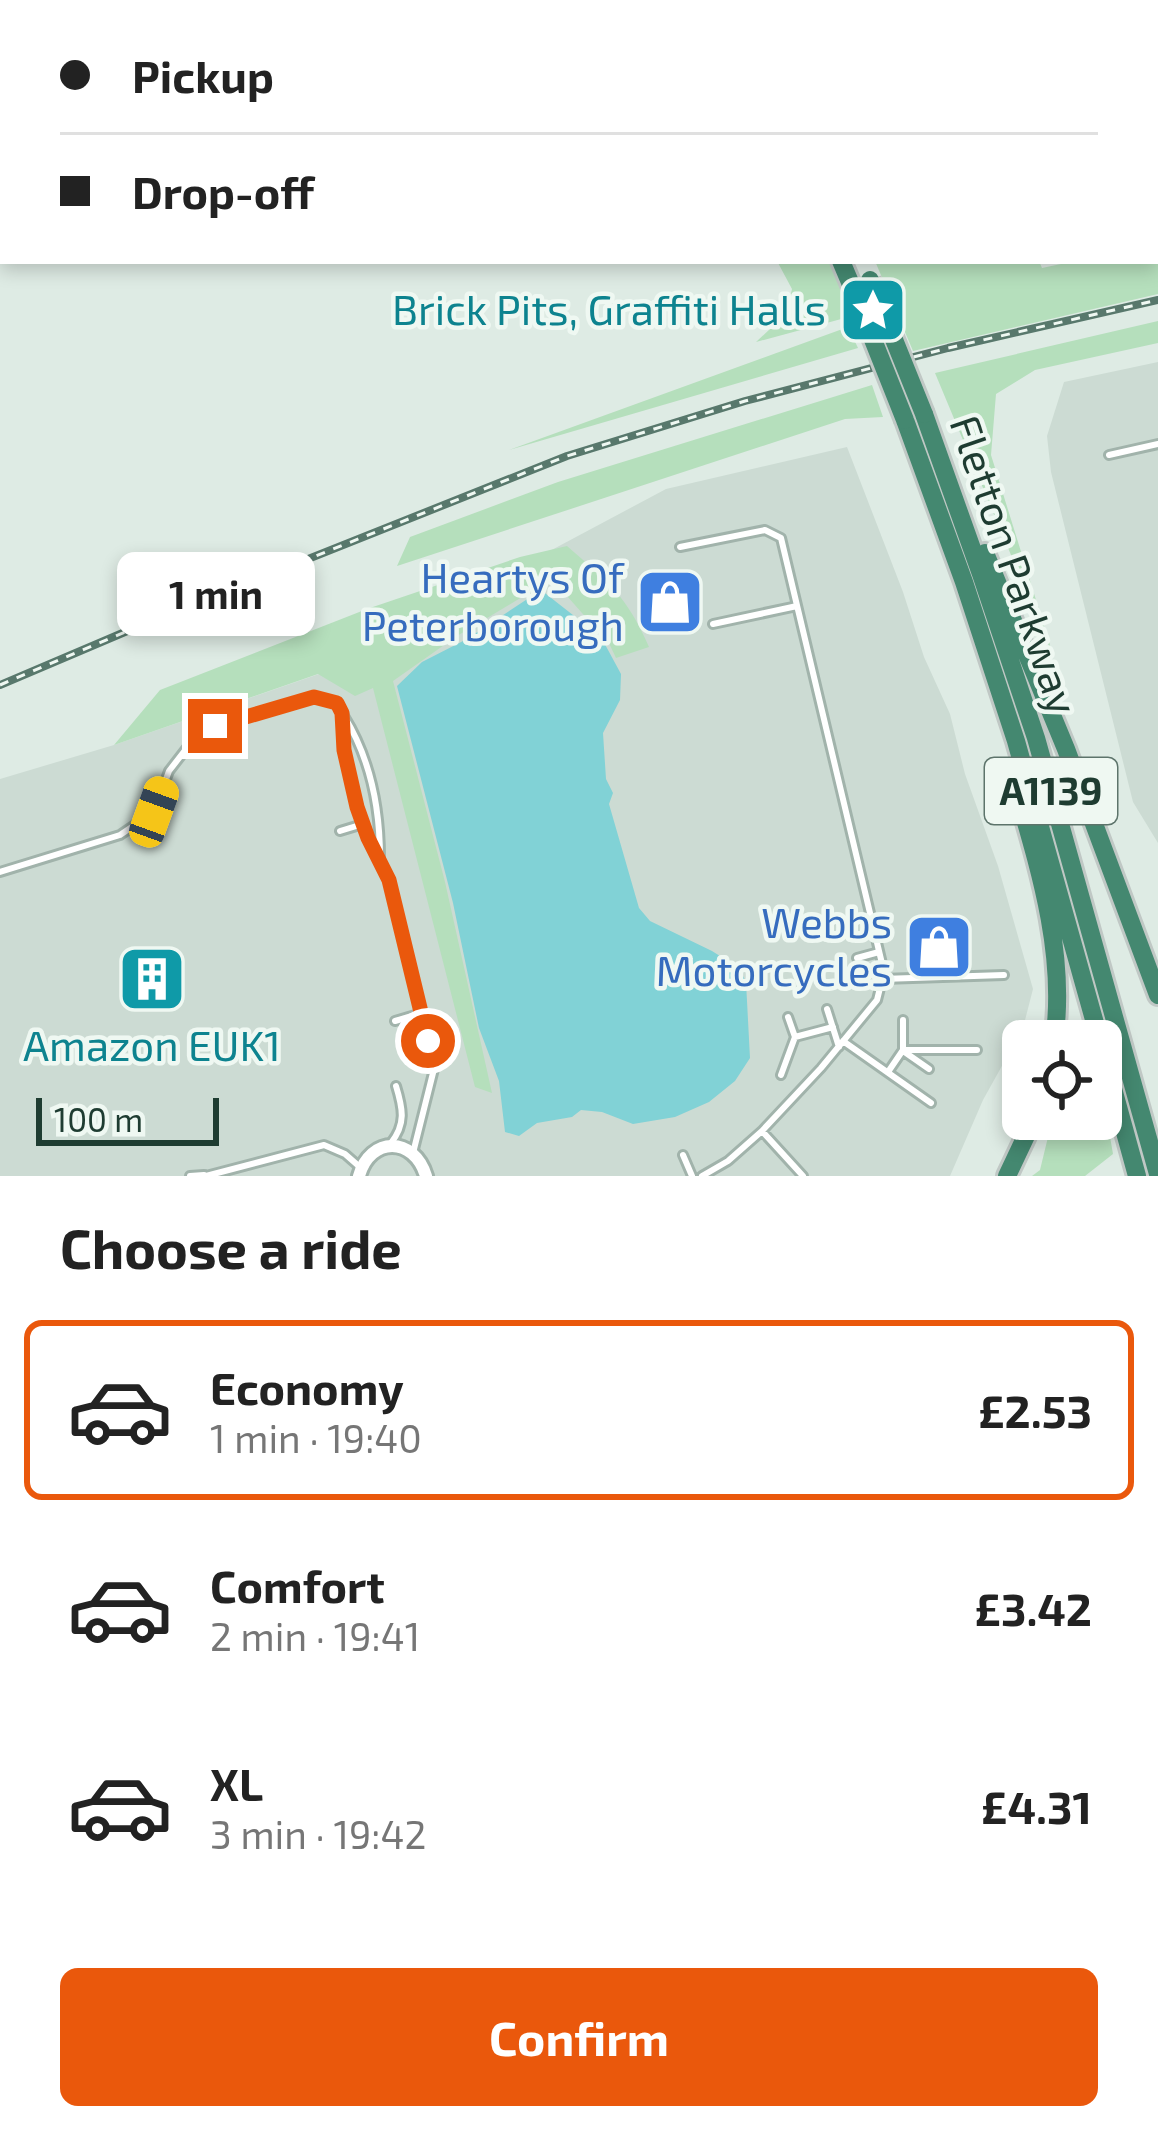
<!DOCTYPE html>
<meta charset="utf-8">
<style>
body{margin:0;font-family:"Exo 2",sans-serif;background:#f6f6f6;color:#222;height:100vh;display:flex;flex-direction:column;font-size:45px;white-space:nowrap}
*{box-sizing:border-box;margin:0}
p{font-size:39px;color:#767676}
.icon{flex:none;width:66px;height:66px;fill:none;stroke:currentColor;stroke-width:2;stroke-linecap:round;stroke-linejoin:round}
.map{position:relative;height:1176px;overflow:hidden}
.sheet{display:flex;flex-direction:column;background:#fff;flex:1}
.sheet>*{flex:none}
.hud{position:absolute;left:0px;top:0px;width:1158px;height:264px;box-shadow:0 6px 18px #0003;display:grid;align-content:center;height:264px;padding:0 60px;background:#fff}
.fabs{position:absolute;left:1002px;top:1020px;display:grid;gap:24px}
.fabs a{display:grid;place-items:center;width:120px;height:120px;border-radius:18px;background:#fff;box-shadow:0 6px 18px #0003;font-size:60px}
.scale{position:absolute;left:36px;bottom:30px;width:183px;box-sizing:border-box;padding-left:12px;border:6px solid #1e3c31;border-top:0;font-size:33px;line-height:42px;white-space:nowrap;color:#1e3c31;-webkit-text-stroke:9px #eff8f2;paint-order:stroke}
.end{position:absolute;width:54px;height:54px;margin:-27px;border:15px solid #ea580c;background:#fff;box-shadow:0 0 0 6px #fff}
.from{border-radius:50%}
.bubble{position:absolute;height:84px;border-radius:18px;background:#fff;box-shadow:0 6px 18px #0003;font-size:39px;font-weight:700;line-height:84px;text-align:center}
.car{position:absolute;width:36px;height:72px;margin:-36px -18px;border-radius:15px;box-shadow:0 0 9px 3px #0007;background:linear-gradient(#f5c518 24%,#345 0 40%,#f5c518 0 76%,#345 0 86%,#f5c518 0)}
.hud b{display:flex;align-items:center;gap:42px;height:114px;font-size:45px}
.hud b+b{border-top:3px solid #e0e0e0}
.hud i{width:30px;height:30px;background:#222}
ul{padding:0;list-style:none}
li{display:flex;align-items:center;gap:36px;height:180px;margin:0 24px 18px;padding:0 36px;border:6px solid transparent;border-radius:18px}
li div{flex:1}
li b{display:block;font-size:45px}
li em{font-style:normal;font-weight:700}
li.current{border-color:#ea580c}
li>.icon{width:108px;height:108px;stroke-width:1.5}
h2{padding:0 60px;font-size:54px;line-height:144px}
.action{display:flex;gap:24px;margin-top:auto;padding:24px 60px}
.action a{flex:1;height:138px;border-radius:18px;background:#ea580c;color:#fff;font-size:48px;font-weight:700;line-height:138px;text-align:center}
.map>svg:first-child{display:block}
.built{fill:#ccdbd3}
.green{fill:#b5dfbc}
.water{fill:#81d2d6}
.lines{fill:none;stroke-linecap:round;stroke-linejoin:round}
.service-casing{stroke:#a1b3ab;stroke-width:12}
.minor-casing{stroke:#a1b3ab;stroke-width:18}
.trunk-casing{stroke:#c0c8c5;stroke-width:24}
.service{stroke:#fff;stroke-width:6}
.minor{stroke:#fff;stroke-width:12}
.trunk{stroke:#448870;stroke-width:18}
.rail-casing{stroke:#58786c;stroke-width:8}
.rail{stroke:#eff8f2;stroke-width:3;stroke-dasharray:9;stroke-linecap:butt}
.trunk-bridge-casing{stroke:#c0c8c5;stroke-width:24;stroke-linecap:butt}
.trunk-bridge{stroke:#448870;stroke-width:18}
.route{stroke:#ea580c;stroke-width:15}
.labels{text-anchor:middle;stroke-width:9;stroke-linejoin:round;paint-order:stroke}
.shield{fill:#eff8f2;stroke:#5d746b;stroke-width:3}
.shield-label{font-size:39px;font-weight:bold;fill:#1e3c31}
.culture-label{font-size:42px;fill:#0d838f;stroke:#eff8f2;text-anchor:end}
.street-label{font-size:42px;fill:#1e3c31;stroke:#eff8f2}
.shop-label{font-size:42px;fill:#366cbe;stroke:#eff8f2;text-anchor:end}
</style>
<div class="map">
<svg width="1158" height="1176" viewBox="0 0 1158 1176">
<rect width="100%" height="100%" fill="#deebe4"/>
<!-- built -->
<path class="built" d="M1158,362v481l-25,-41 -82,-330 -4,-36 17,-54z
M847,447l56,145 21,65 26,57 15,60 33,92 35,123 -10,39 -40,72 -33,76h-950v-397l114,-34 205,-71 347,-185z"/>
<!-- green -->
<path class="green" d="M1158,244v50l-245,57 -38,-90h164l3,7 33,-7h80v-16z
M777,261h56l23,54 -100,27 30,-28 6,-25z
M1158,321v22l-123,27 -39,24 -5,61 63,203 -119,-285z
M848,327l10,21 -349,102z
M872,385l11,32 -38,2 -448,147 13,-29 148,-55z
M567,546c41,36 60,50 82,101l-33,11 -9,-19 5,-13 -15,4 -45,-51 -95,57 -64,45 52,201 47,211 -17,-6 -102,-399 -18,8 -37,-22 -204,71 46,-55 207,-81 153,-52z
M1101,1085l12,69 -28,22h-53l8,-6 8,-33 8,-18h45z"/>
<!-- water -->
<path class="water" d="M541,590l60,47 20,37 -1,26 -17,33 3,46 7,14 -4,11 30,104 11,13 62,30 27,17 7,14 4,76 -15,23 -26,21 -34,15 -42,7 -31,-12 -21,-2 -9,7 -35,6 -18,13 -14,-4 -6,-51 -20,-53 -26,-125 -56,-217 25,-24 45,-23z"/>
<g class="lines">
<!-- service casing -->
<g class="service-casing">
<path id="service" d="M0,19l3,4
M1155,231l3,-1
M1109,455l49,-11
M680,547l85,-17 16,8 103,434 -7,28 -56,68 -59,63 -34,30 -26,15
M713,624l84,-18
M344,716c26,42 36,93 36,142
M340,831l23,-7
M0,872l120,-37 34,-23 15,-41 24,-31 22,-14 99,-29 23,6 5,10 1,37 14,57 11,31 21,42 45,189 -21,84
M915,937l11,40
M857,958l22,-6
M882,979l122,-4
M827,1009l12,38
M395,1021l27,-8
M795,1037l38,-10
M843,1041l88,62
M903,1050h74
M906,1053l23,16
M888,1072l15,-22v-30
M781,1075l14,-38 -7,-20
M762,1131l41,45
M391,1143c15,-19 12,-34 5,-57
M683,1155l9,21
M190,1176l14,-1
M206,1176l118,-31 21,9 16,14"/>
</g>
<!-- minor casing -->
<g class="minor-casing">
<path id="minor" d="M875,0l1,3
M981,0l1,3
M1107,0l1,3
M1155,20h3
M1155,33l3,21
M1155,137l3,-1
M359,1176c11,-40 55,-40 67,0"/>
</g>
<!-- trunk casing -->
<g class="trunk-casing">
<path id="trunk" d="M726,0l2,3
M749,0l1,3
M841,261l11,26
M924,414l57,160 55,164 122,436
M905,420l59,162 52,159 84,300
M985,553l81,196 92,246
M1014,781c24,83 53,172 40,260
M1101,1045l36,131
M1007,1176l27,-57"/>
</g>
<!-- service -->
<use href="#service" class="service"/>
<!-- minor -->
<use href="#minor" class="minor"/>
<!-- trunk -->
<use href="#trunk" class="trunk"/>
<!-- rail casing -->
<g class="rail-casing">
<path id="rail" d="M0,685l132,-56 435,-173 178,-55 203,-53 210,-48"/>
</g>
<!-- rail -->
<use href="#rail" class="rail"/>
<!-- trunk-bridge casing -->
<g class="trunk-bridge-casing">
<path id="trunk-bridge" d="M870,280l54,134
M852,287l53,133"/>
</g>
<!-- trunk-bridge -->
<use href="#trunk-bridge" class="trunk-bridge"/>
</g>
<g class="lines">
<!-- route -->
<path class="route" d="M215,726l99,-29 23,6 5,10 2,37 13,57 11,31 21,42 39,161"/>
</g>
<!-- icons -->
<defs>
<g id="sight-square" transform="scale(3.45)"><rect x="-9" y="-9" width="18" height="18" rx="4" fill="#0f9aa8" stroke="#eff8f2"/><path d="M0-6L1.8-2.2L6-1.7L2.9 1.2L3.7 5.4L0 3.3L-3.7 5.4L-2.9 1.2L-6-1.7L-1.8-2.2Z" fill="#fff"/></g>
<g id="shop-square" transform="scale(3.45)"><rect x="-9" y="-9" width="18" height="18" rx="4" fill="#3f7fe0" stroke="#eff8f2"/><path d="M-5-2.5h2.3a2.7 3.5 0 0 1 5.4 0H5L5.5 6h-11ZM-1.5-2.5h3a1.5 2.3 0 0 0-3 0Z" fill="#fff"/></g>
<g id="building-square" transform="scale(3.45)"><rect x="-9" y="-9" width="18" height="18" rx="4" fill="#0f9aa8" stroke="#eff8f2"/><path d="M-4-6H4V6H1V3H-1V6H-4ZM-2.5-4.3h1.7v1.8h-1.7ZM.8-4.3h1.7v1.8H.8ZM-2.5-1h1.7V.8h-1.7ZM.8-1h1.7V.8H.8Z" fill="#fff"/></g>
</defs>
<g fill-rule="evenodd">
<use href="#sight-square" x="873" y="310"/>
<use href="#shop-square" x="670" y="602"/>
<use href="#shop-square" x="939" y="947"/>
<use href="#building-square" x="152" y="979"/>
</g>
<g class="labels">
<!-- shield labels -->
<rect class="shield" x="985" y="758" width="132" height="66" rx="9"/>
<g class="shield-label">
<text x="1051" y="805">A1139</text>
</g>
<!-- culture labels -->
<g class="culture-label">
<text x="826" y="325">Brick Pits, Graffiti Halls</text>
<text x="152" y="1061" text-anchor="middle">Amazon EUK1</text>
</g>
<!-- street labels -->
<g class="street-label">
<text transform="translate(1014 565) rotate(71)" y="15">Fletton Parkway</text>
</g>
<!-- shop labels -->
<g class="shop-label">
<text x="624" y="593">Heartys Of<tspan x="624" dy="48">Peterborough</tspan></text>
<text x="892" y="938">Webbs<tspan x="892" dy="48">Motorcycles</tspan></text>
</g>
</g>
</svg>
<div class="fabs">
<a><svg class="icon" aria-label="locate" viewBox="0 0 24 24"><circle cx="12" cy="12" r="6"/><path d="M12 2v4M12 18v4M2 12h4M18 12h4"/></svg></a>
</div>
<div class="scale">100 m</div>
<i class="end from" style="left:428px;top:1041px"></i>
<i class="end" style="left:215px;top:726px"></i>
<div class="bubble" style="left:117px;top:552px;width:198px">1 min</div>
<i class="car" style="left:154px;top:812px;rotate:20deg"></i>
<div class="hud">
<b><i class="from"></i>Pickup</b>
<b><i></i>Drop-off</b>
</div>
</div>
<section class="sheet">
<h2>Choose a ride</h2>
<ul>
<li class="current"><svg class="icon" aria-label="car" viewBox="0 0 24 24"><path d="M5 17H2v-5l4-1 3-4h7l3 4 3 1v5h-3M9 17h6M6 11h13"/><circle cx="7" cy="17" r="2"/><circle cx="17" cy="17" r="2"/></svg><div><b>Economy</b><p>1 min · 19:40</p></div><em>£2.53</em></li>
<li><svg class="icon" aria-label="car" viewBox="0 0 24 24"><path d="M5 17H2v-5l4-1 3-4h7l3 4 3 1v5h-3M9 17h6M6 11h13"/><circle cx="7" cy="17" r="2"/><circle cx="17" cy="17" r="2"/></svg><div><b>Comfort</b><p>2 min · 19:41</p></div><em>£3.42</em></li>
<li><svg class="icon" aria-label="car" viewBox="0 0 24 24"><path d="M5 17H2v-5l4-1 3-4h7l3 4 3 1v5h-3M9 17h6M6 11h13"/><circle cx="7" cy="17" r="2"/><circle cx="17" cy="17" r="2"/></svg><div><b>XL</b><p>3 min · 19:42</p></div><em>£4.31</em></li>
</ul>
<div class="action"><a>Confirm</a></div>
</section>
